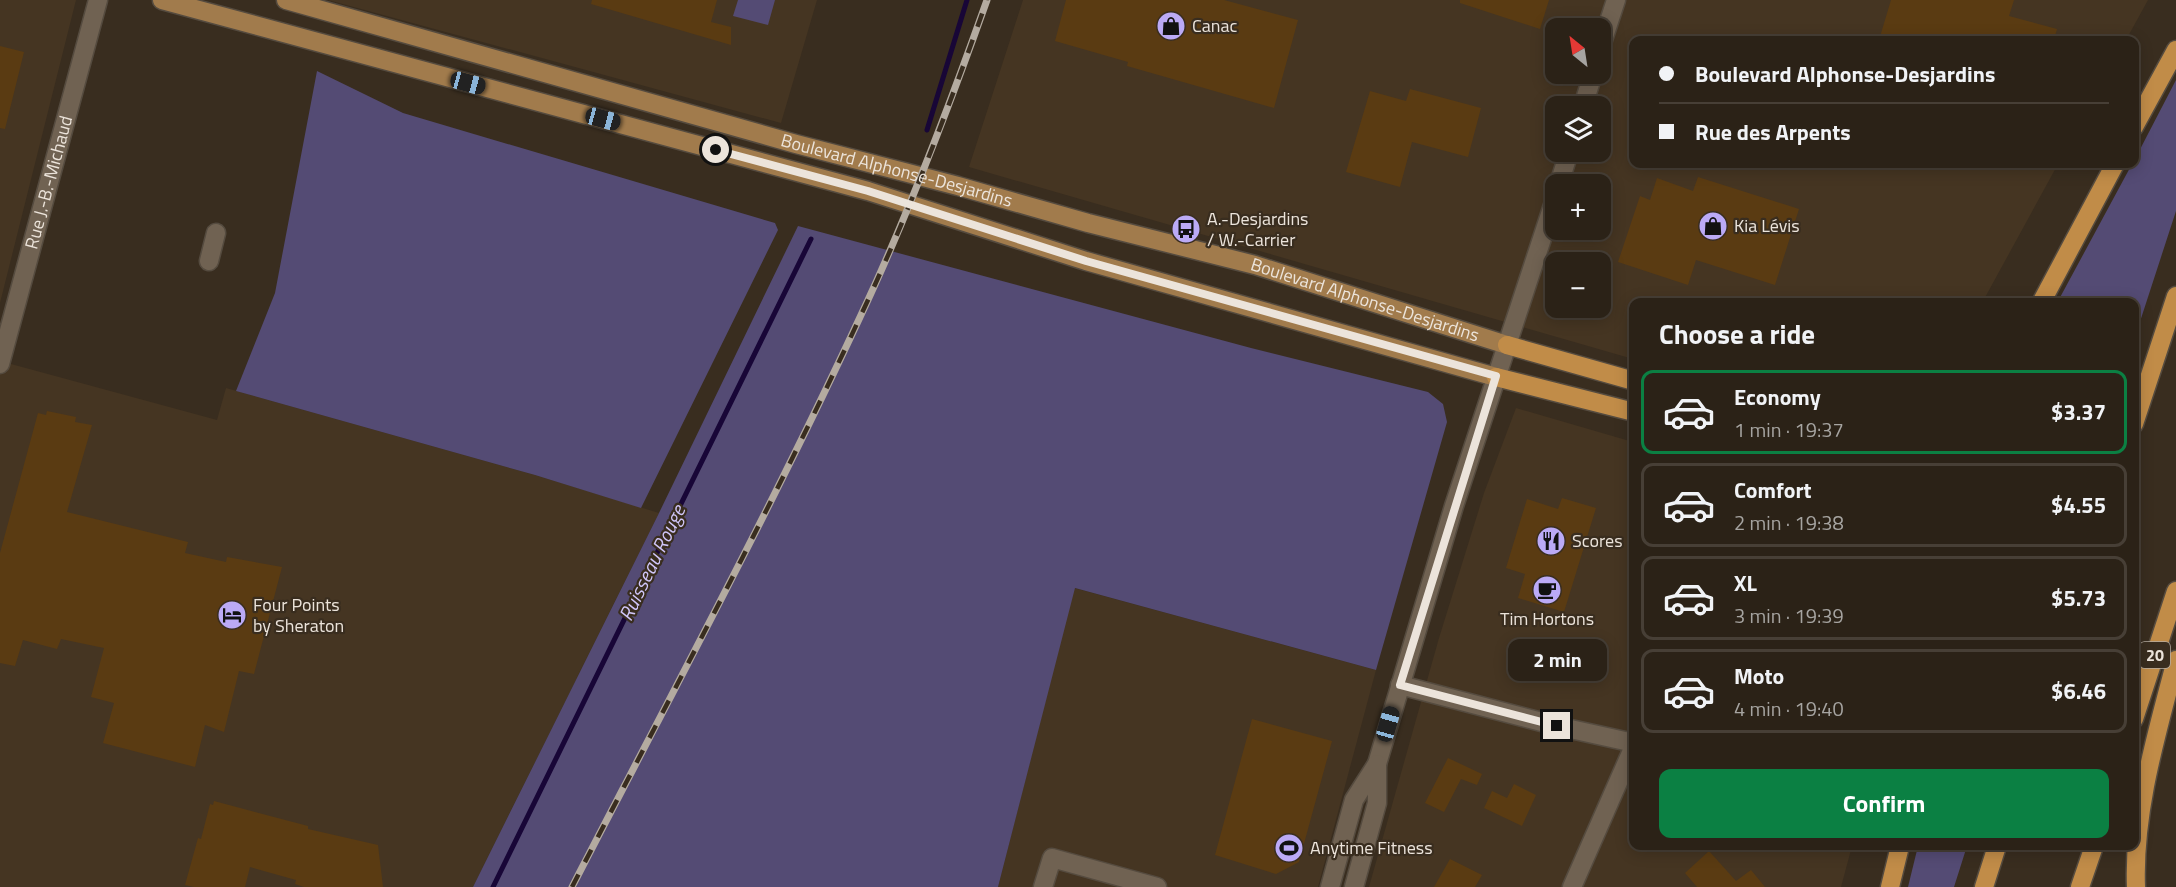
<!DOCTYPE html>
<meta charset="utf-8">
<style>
body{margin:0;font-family:"Titillium Web",sans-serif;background:#332a20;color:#f1f3f6;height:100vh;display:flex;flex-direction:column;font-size:22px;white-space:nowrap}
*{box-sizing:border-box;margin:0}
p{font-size:20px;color:#a6a4a1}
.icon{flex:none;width:33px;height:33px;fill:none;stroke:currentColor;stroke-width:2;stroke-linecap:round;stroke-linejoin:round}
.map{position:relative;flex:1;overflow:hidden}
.details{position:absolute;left:1629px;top:298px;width:510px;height:552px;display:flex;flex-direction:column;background:#2b2217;border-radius:12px;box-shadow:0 3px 15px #0003,0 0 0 2px #473f36}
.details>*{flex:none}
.hud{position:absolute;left:1629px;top:36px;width:510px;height:132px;border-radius:12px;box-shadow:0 3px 15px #0003,0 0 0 2px #473f36;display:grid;align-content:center;height:132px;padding:0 30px;background:#2b2217}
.needle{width:39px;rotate:330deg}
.tools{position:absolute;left:1545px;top:18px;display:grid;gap:12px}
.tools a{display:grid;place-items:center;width:66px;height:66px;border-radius:12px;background:#2b2217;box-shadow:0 3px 15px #0003,0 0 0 2px #473f36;font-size:30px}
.end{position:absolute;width:27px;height:27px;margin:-14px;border:8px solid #ece4db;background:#111;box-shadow:0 0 0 3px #111}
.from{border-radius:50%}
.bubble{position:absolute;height:42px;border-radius:12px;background:#2b2217;box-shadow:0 3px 15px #0003,0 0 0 2px #473f36;font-size:20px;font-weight:700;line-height:42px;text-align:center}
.car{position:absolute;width:18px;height:36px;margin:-18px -9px;border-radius:8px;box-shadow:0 0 4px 2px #0007;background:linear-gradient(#222 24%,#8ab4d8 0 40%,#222 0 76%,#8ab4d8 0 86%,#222 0)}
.hud b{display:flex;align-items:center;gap:21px;height:57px;font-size:22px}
.hud b+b{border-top:2px solid #473f36}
.hud i{width:15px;height:15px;background:#f1f3f6}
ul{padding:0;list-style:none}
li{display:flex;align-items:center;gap:18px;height:84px;margin:0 12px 9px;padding:0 18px;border:3px solid #473f36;border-radius:12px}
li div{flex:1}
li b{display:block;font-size:22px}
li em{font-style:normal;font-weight:700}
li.current{border-color:#0b8043}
li>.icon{width:54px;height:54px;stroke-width:1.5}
h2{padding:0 30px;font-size:27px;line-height:72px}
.action{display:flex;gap:12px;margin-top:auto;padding:12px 30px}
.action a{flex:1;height:69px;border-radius:12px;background:#0b8043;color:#fff;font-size:24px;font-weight:700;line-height:69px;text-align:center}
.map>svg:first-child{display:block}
.built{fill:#453522;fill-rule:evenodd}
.green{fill:#544b74}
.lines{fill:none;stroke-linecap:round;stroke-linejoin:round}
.stream{stroke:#180637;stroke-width:5}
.building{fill:#5a3b12}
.minor-casing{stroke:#554b3f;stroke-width:21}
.major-casing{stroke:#554b3f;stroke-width:21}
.highway-casing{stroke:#554b3f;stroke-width:21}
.minor{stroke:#706252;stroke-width:18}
.major{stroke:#a17b4c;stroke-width:18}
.highway{stroke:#c18c48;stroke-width:18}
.rail-casing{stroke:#b4aba0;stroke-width:7}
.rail{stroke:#392d1f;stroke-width:4.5;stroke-dasharray:14;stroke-linecap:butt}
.route{stroke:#ece4db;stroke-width:8}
.labels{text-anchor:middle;stroke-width:4.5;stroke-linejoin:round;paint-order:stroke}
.shield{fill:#392d1f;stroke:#b6ada3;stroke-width:1.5}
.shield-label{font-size:16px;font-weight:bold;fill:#ece4db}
.poi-label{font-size:18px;fill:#ece4db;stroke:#392d1f;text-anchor:start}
.street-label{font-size:18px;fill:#ece4db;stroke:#392d1f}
.water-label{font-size:20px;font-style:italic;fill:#d0c6f9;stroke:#392d1f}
</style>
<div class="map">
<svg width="2176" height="887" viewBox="0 0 2176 887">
<rect width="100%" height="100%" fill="#392d1f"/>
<!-- built -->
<path class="built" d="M0,0h76l-76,303z
M328,0h489l-36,123z
M1023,0h1125l-22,40h-492v124h424l-76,139h-348l-1,56 -664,-192zM1556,28h44v46h-44zM1556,106h44v46h-44zM1556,184h44v46h-44zM1556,262h44v46h-44z
M0,361l217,59 9,-32 309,87 124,38 -186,374h-473z
M1516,408l117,34 1,404h218l-11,41h-472l70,-249 45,-145z
M1074,588l302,82 -58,217h-320z"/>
<!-- green -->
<path class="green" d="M738,0h37l-7,25 -35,-9z
M317,71l86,42 372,110 3,7 -137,278 -106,-33 -299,-84 39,-98z
M2176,80v131l-41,126 -1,-34h-77l75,-139h2l1,-5z
M798,226l453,122 177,44 15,12 4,18 -71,248 -301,-82 -77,299h-525l186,-374z
M1918,846h49l-13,41h-46z"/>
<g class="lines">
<!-- stream -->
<path class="stream" d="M927,130l40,-130
M493,887l318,-648"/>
</g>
<!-- building -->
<path class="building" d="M592,0h125l-6,22 20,5v18l-140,-41z
M1066,0h158l74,20 -24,88 -147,-42 1,-4 -73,-21z
M1460,0h89l-9,29 -80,-26z
M1891,0h123l-5,16 48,13 -3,11h-175z
M0,46l24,6 -19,77 -5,-1z
M1410,89l71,19 -13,49 -56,-15 -12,45 -54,-15 24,-81 36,10z
M1698,177l101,32 -24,76 -79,-25 -8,25 -70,-23 22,-66 10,4 7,-22 36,13z
M47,411l29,6 -1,5 17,3 -25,87 121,30 -3,11 41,9 1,-5 55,10 -28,107 -15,-3 -15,61 -19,-7 -10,42 -92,-24 11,-40 -23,-6 13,-49 -43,-9 -4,10 -34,-9 -8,26 -15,-3v-110l38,-140 8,2z
M1562,498l34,10 -32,104 -46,-14 7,-24 -19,-6 21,-69 31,10z
M1252,719l80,22 -33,121 -23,12 -61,-19z
M1448,758l34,16 -5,11 -16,-6 -17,33 -19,-9z
M1514,784l22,11 -14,31 -38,-18 8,-17 15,7z
M214,801l94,25v3l70,16 5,42h-79l-9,-3 1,-4 -46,-13 -5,20h-51l-9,-2 13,-47 3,1 9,-35 3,1z
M1709,851l27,30 15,-11 14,17h-68l-12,-14z
M1450,859l32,16 -7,12h-41z"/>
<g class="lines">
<!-- minor casing -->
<g class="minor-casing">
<g id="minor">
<path d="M1600,49l16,-49"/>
<path d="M1583,106l10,-32"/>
<path d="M1559,184l10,-32"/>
<path d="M209,261l7,-28"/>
<path id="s1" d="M0,364l98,-364"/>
<path d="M1400,685l157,41 77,17"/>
<path d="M1043,887l9,-29 105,29"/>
<path d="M1330,887l24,-87 23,-36 77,-258 102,-310"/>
<path d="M1354,887l23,-84v-39"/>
<path d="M1572,887l62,-141"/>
</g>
</g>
<!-- major casing -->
<g class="major-casing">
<g id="major">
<path d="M162,0l706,191 218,70 410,116"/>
<path id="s2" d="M286,0l510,144 162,42 130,37 167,42 252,80"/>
</g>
</g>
<!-- highway casing -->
<g class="highway-casing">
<path id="highway" d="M2134,127l42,-77
M2041,303l74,-139
M1507,345l127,36
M1496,377l138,35
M2134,424l42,-128
M2134,719l42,-128
M1890,887l10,-41
M1984,887l13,-41
M2080,887l14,-41
M2136,887c-3,-76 21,-154 40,-227"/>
</g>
<!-- minor -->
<use href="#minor" class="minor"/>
<!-- major -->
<use href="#major" class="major"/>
<!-- highway -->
<use href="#highway" class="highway"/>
<!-- rail casing -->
<g class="rail-casing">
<path id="rail" d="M572,887c98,-190 199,-378 289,-572 48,-102 88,-208 126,-315"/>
</g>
<!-- rail -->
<use href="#rail" class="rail"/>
</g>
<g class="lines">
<!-- route -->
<path class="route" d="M716,150l152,41 218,70 410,115 -96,309 157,41"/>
</g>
<!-- icons -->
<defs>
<g id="shop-disc" transform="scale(1.5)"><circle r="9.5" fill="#bbaaf6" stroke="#392d1f"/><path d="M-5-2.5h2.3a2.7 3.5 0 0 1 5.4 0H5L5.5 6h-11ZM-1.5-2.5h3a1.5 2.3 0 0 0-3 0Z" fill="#111"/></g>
<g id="bus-disc" transform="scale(1.5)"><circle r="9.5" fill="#bbaaf6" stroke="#392d1f"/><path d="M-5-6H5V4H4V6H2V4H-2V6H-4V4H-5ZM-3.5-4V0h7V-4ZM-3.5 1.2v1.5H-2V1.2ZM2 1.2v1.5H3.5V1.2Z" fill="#111"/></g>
<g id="restaurant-disc" transform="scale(1.5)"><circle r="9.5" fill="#bbaaf6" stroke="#392d1f"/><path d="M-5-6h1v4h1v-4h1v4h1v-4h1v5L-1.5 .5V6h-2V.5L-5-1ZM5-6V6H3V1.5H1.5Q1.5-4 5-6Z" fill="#111"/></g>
<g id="cafe-disc" transform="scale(1.5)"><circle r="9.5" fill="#bbaaf6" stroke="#392d1f"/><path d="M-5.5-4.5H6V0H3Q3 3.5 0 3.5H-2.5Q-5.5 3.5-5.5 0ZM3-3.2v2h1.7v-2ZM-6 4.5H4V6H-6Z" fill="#111"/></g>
<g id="hotel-disc" transform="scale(1.5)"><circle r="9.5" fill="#bbaaf6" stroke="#392d1f"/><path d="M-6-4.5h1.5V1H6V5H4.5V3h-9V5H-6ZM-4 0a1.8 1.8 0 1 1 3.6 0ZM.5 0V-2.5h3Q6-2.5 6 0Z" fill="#111"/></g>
<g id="stadium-disc" transform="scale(1.5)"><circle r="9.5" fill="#bbaaf6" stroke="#392d1f"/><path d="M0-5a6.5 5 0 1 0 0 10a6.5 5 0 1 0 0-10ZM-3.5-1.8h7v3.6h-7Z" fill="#111"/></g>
</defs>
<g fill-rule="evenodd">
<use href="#shop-disc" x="1171" y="26"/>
<use href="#shop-disc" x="1713" y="226"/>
<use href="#bus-disc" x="1186" y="229"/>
<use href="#restaurant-disc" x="1551" y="541"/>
<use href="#cafe-disc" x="1547" y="590"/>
<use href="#hotel-disc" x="232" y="615"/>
<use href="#stadium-disc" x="1289" y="848"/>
</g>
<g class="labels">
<!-- shield labels -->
<rect class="shield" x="2140" y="642" width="30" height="26" rx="4.5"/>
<g class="shield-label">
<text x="2155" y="661">20</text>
</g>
<!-- poi labels -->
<g class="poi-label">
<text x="1192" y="32">Canac</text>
<text x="1207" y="225">A.-Desjardins<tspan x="1207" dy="21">/ W.-Carrier</tspan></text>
<text x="1734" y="232">Kia Lévis</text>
<text x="1572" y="547">Scores</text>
<text x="253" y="611">Four Points<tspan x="253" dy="21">by Sheraton</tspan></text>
<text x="1547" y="625" text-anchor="middle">Tim Hortons</text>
<text x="1310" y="854">Anytime Fitness</text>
</g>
<!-- street labels -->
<g class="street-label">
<text dy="6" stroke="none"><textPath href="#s2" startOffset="634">Boulevard Alphonse-Desjardins</textPath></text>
<text dy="6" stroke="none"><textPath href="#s1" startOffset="188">Rue J.-B.-Michaud</textPath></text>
<text dy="6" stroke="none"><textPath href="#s2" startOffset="1120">Boulevard Alphonse-Desjardins</textPath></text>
</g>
<!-- water labels -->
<g class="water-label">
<text transform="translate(652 563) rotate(-64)" y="7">Ruisseau Rouge</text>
</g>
</g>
</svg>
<div class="tools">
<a><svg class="needle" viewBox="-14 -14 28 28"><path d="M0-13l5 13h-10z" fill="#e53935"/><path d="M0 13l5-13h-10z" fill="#a6a4a1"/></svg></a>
<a><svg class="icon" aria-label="layers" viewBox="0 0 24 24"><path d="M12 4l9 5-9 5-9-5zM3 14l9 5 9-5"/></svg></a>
<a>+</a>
<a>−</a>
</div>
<i class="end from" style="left:716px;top:150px"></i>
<i class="end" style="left:1557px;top:726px"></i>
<div class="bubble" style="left:1508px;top:639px;width:99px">2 min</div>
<i class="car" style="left:468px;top:83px;rotate:105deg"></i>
<i class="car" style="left:603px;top:119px;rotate:105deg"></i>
<i class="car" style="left:1388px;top:724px;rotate:16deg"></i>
<div class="hud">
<b><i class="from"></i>Boulevard Alphonse-Desjardins</b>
<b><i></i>Rue des Arpents</b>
</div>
<section class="details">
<h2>Choose a ride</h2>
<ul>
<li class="current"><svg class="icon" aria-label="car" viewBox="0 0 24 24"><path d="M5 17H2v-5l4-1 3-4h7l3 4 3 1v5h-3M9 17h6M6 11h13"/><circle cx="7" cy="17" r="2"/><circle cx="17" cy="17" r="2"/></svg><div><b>Economy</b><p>1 min · 19:37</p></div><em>$3.37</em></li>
<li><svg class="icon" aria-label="car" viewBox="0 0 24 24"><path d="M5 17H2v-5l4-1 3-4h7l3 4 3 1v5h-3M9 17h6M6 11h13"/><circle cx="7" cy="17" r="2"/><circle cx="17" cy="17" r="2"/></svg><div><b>Comfort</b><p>2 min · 19:38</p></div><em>$4.55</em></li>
<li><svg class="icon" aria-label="car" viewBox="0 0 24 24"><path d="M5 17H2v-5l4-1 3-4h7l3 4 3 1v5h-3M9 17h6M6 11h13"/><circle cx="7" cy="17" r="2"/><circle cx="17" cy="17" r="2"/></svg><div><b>XL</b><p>3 min · 19:39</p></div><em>$5.73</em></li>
<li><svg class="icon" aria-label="car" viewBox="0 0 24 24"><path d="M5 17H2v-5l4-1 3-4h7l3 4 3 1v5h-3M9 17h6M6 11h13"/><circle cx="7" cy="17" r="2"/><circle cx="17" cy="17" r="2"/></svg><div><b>Moto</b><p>4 min · 19:40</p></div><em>$6.46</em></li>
</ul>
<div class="action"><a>Confirm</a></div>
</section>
</div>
